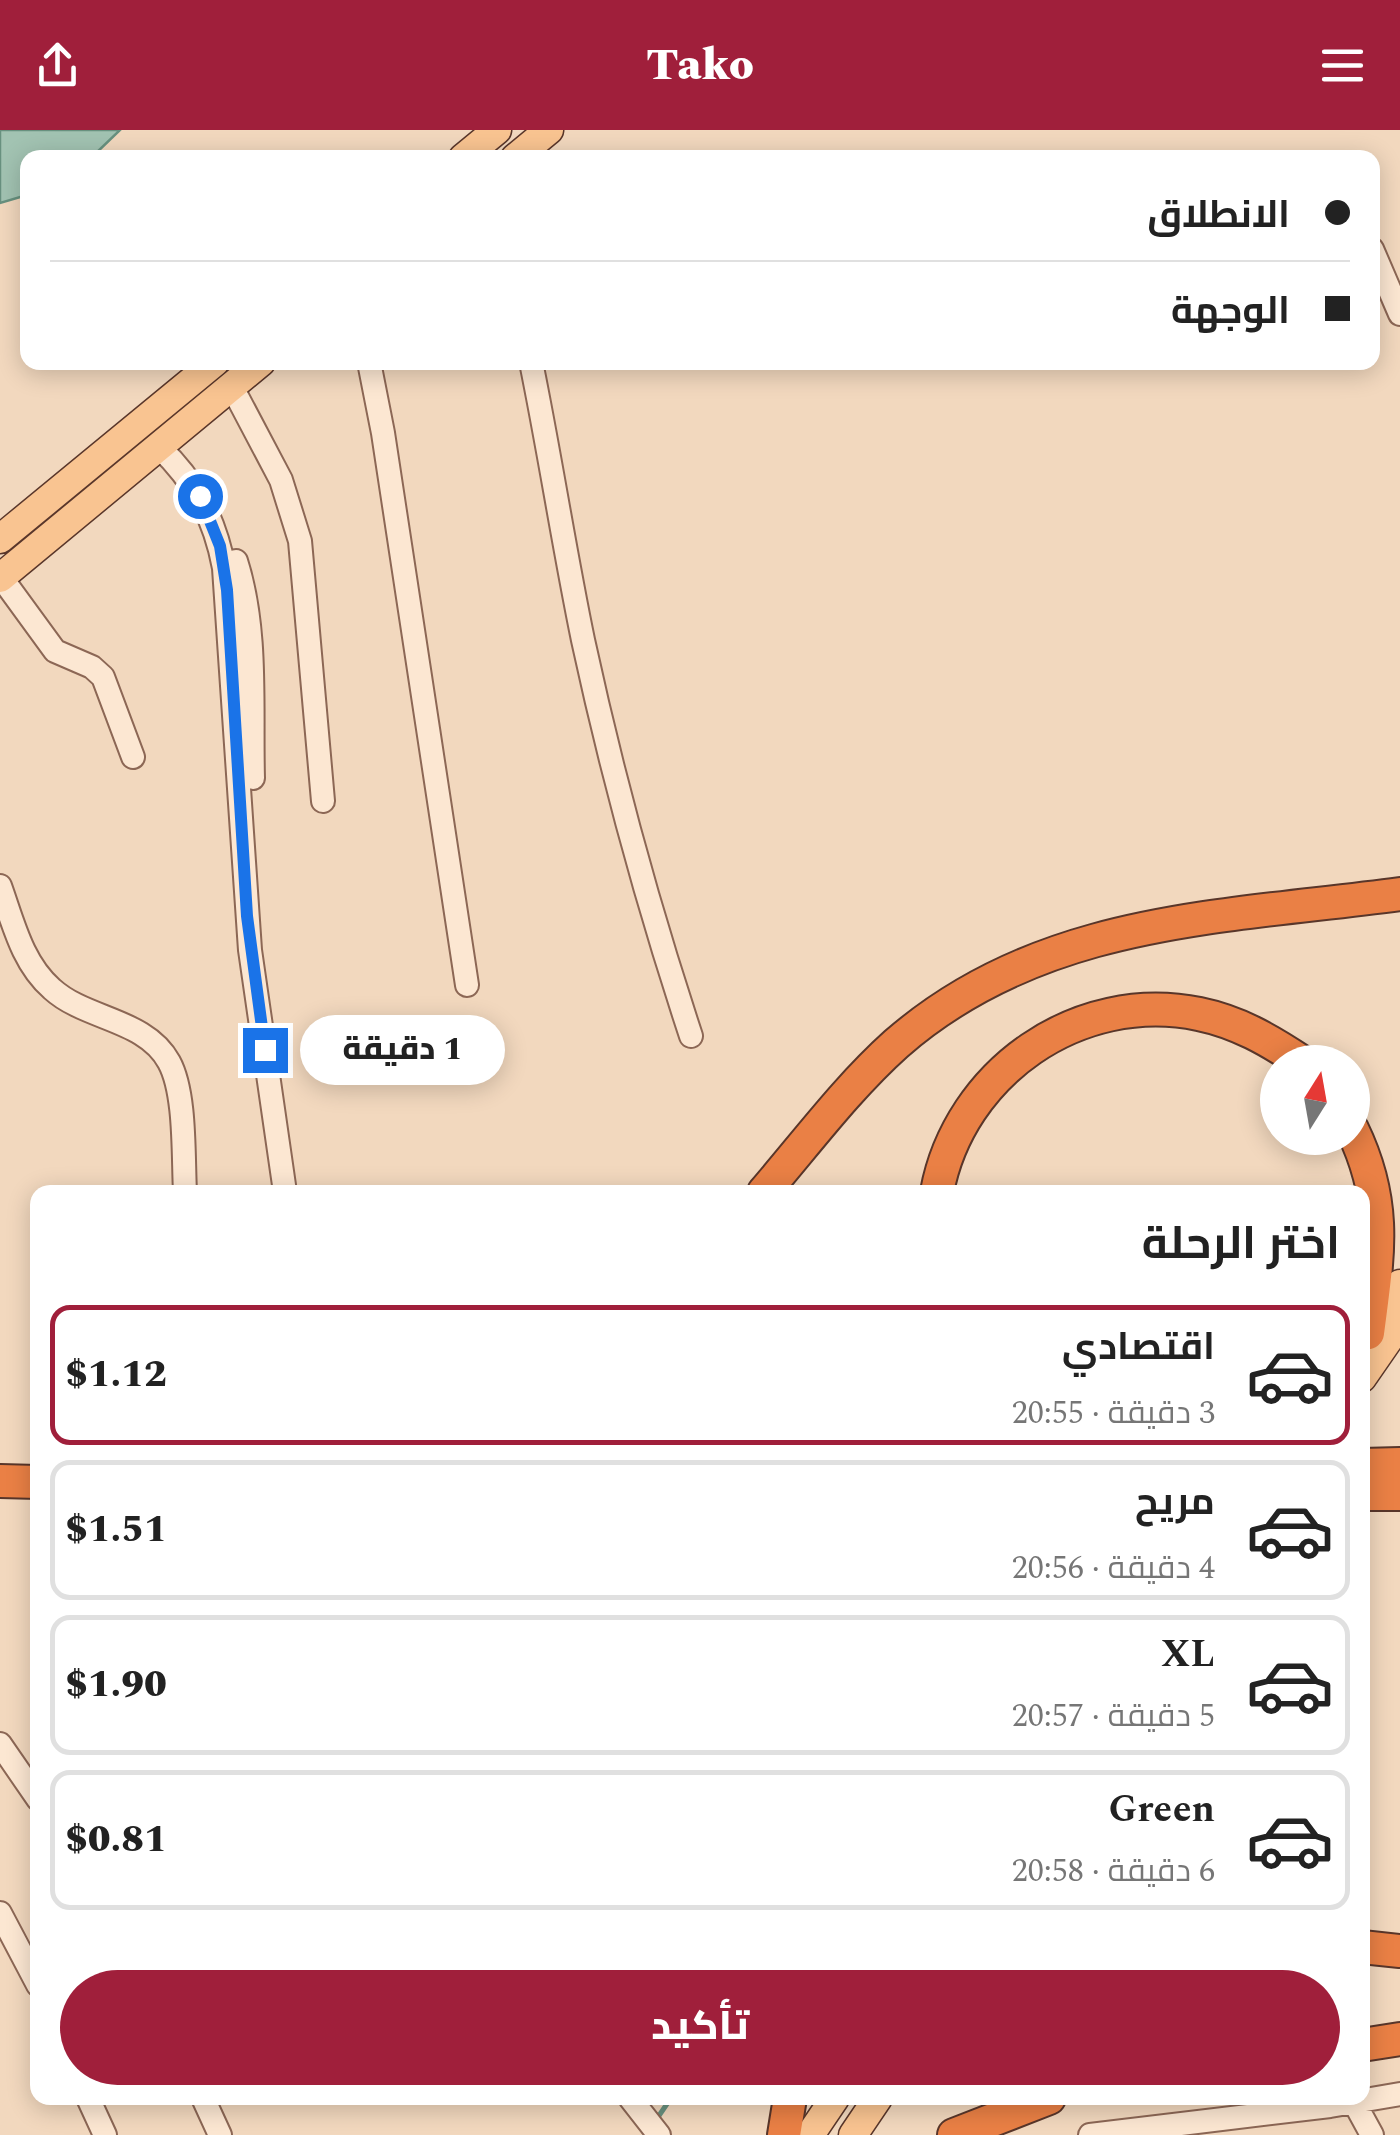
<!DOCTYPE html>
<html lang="ar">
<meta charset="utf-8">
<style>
body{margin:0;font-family:Spectral,Cairo,serif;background:#f2f2f2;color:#222;direction:rtl;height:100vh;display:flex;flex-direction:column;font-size:38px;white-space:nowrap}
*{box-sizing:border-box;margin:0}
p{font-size:32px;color:#767676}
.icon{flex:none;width:55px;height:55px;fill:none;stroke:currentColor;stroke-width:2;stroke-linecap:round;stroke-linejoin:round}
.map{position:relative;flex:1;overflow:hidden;direction:ltr}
.sheet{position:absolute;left:30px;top:1055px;width:1340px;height:920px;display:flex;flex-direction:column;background:#fff;border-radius:20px;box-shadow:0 5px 25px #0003;direction:rtl}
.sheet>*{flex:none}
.guide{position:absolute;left:20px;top:20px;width:1360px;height:220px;border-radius:20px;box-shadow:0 5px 25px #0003;direction:rtl;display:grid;align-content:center;height:220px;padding:0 30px;background:#fff}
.needle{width:65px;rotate:11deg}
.fabs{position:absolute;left:1260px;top:915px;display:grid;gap:20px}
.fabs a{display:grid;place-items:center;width:110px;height:110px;border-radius:50%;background:#fff;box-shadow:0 5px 25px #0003;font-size:50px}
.end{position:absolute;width:45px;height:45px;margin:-22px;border:12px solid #1a73e8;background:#fff;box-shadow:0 0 0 5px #fff}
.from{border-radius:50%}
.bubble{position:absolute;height:70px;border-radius:35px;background:#fff;box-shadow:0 5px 25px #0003;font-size:32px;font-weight:800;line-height:70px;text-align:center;direction:rtl}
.guide b{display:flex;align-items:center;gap:35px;height:95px;font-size:38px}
.guide b+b{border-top:2px solid #e0e0e0}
.guide i{width:25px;height:25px;background:#222}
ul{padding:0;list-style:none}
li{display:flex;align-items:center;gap:30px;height:140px;margin:0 20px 15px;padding:0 10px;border:5px solid #e0e0e0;border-radius:20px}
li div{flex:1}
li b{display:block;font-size:38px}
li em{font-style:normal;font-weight:800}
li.on{border-color:#a01f3b}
li>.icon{width:90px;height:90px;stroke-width:1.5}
h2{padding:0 30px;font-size:45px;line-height:120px}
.action{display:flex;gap:20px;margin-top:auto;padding:20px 30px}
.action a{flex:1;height:115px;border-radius:60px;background:#a01f3b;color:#fff;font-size:40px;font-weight:800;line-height:115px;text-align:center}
header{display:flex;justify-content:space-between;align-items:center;height:130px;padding:0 30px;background:#a01f3b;color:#fff;font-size:45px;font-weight:800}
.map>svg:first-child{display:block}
.water{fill:#a2c3b2;stroke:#68917f;stroke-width:2.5}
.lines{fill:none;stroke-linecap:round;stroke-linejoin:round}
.stream{stroke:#68917f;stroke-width:5}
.minor-casing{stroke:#8c6755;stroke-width:26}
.major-casing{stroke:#59362a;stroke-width:31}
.highway-casing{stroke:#59362a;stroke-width:36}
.minor{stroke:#fce7d2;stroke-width:22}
.major{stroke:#f9c491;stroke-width:28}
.highway{stroke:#ea8045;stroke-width:32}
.route{stroke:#1a73e8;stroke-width:12}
</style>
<header><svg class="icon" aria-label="menu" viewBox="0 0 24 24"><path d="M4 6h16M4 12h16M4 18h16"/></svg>Tako<svg class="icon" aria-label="share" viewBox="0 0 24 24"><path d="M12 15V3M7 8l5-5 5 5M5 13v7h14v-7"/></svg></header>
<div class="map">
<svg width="1400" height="2005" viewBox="0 0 1400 2005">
<rect width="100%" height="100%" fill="#f2d8be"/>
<!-- water -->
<path class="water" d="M0,0h120l-28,27 -64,1 -1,37 -27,8z"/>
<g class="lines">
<!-- stream -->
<path class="stream" d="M656,1990l15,-22"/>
<!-- minor casing -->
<g class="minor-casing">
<path id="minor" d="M1372,119l28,65
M369,232l14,71 84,552
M531,232c19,93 33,186 52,278 29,134 65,266 108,396
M232,257l49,93 19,61 23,260
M159,317c36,34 56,72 65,121l26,382 35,242
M236,431c22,69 15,146 17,217
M1,447l54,74 37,16 11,10 30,80
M0,756c13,36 22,77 52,103 34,31 94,30 117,73 17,31 14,94 16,130
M0,1614l38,55
M0,1783l38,72
M88,1968l17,37
M203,1968l17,37
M630,1968l29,37
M1354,1972l18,33
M1090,2005l240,-29 70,-12"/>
</g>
<!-- major casing -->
<g class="major-casing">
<path id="major" d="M463,28l34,-28
M515,28l34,-28
M0,409l215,-177
M0,448l261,-216
M1368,1202l32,-48
M1362,1248l38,-55
M810,2005l25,-37
M853,2005l25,-37"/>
</g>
<!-- highway casing -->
<g class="highway-casing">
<path id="highway" d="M1352,999c36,74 26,126 16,204
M764,1062c43,-50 83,-104 132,-148 144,-126 324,-126 504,-150
M937,1062c22,-119 141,-203 262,-178 39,8 70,26 103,48
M1362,1335l38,-1
M0,1351l38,1
M1362,1364h38
M1362,1817l38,4
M1362,1915l38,-6
M784,2005l6,-37
M954,2005l95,-37"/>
</g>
<!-- minor -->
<use href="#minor" class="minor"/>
<!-- major -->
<use href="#major" class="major"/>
<!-- highway -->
<use href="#highway" class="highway"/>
</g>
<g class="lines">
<!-- route -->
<path class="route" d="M200,366l20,50 7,44 20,326 18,134"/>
</g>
</svg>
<div class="fabs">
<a><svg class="needle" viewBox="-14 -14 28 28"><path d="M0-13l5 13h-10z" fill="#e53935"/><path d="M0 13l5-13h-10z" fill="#767676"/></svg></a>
</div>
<i class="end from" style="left:200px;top:366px"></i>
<i class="end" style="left:265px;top:920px"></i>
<div class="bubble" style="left:300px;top:885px;width:205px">1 دقيقة</div>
<div class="guide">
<b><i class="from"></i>الانطلاق</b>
<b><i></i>الوجهة</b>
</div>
<section class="sheet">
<h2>اختر الرحلة</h2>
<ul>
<li class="on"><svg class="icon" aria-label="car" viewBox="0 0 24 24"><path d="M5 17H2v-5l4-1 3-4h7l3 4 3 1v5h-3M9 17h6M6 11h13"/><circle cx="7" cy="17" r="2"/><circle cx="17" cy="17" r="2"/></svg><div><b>اقتصادي</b><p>3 دقيقة · 20:55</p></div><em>$1.12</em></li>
<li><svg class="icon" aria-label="car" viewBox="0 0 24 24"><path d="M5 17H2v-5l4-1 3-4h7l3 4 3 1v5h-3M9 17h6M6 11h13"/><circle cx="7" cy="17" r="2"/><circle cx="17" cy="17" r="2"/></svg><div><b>مريح</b><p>4 دقيقة · 20:56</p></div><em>$1.51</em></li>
<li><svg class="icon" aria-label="car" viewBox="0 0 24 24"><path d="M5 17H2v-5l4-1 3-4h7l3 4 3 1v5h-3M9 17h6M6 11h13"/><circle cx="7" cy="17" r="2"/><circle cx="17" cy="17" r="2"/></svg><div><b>XL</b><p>5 دقيقة · 20:57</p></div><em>$1.90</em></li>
<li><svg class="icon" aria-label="car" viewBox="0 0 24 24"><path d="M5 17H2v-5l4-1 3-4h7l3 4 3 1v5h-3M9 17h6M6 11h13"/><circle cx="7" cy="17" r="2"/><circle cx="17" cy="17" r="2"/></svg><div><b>Green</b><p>6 دقيقة · 20:58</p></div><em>$0.81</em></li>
</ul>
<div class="action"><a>تأكيد</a></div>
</section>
</div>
